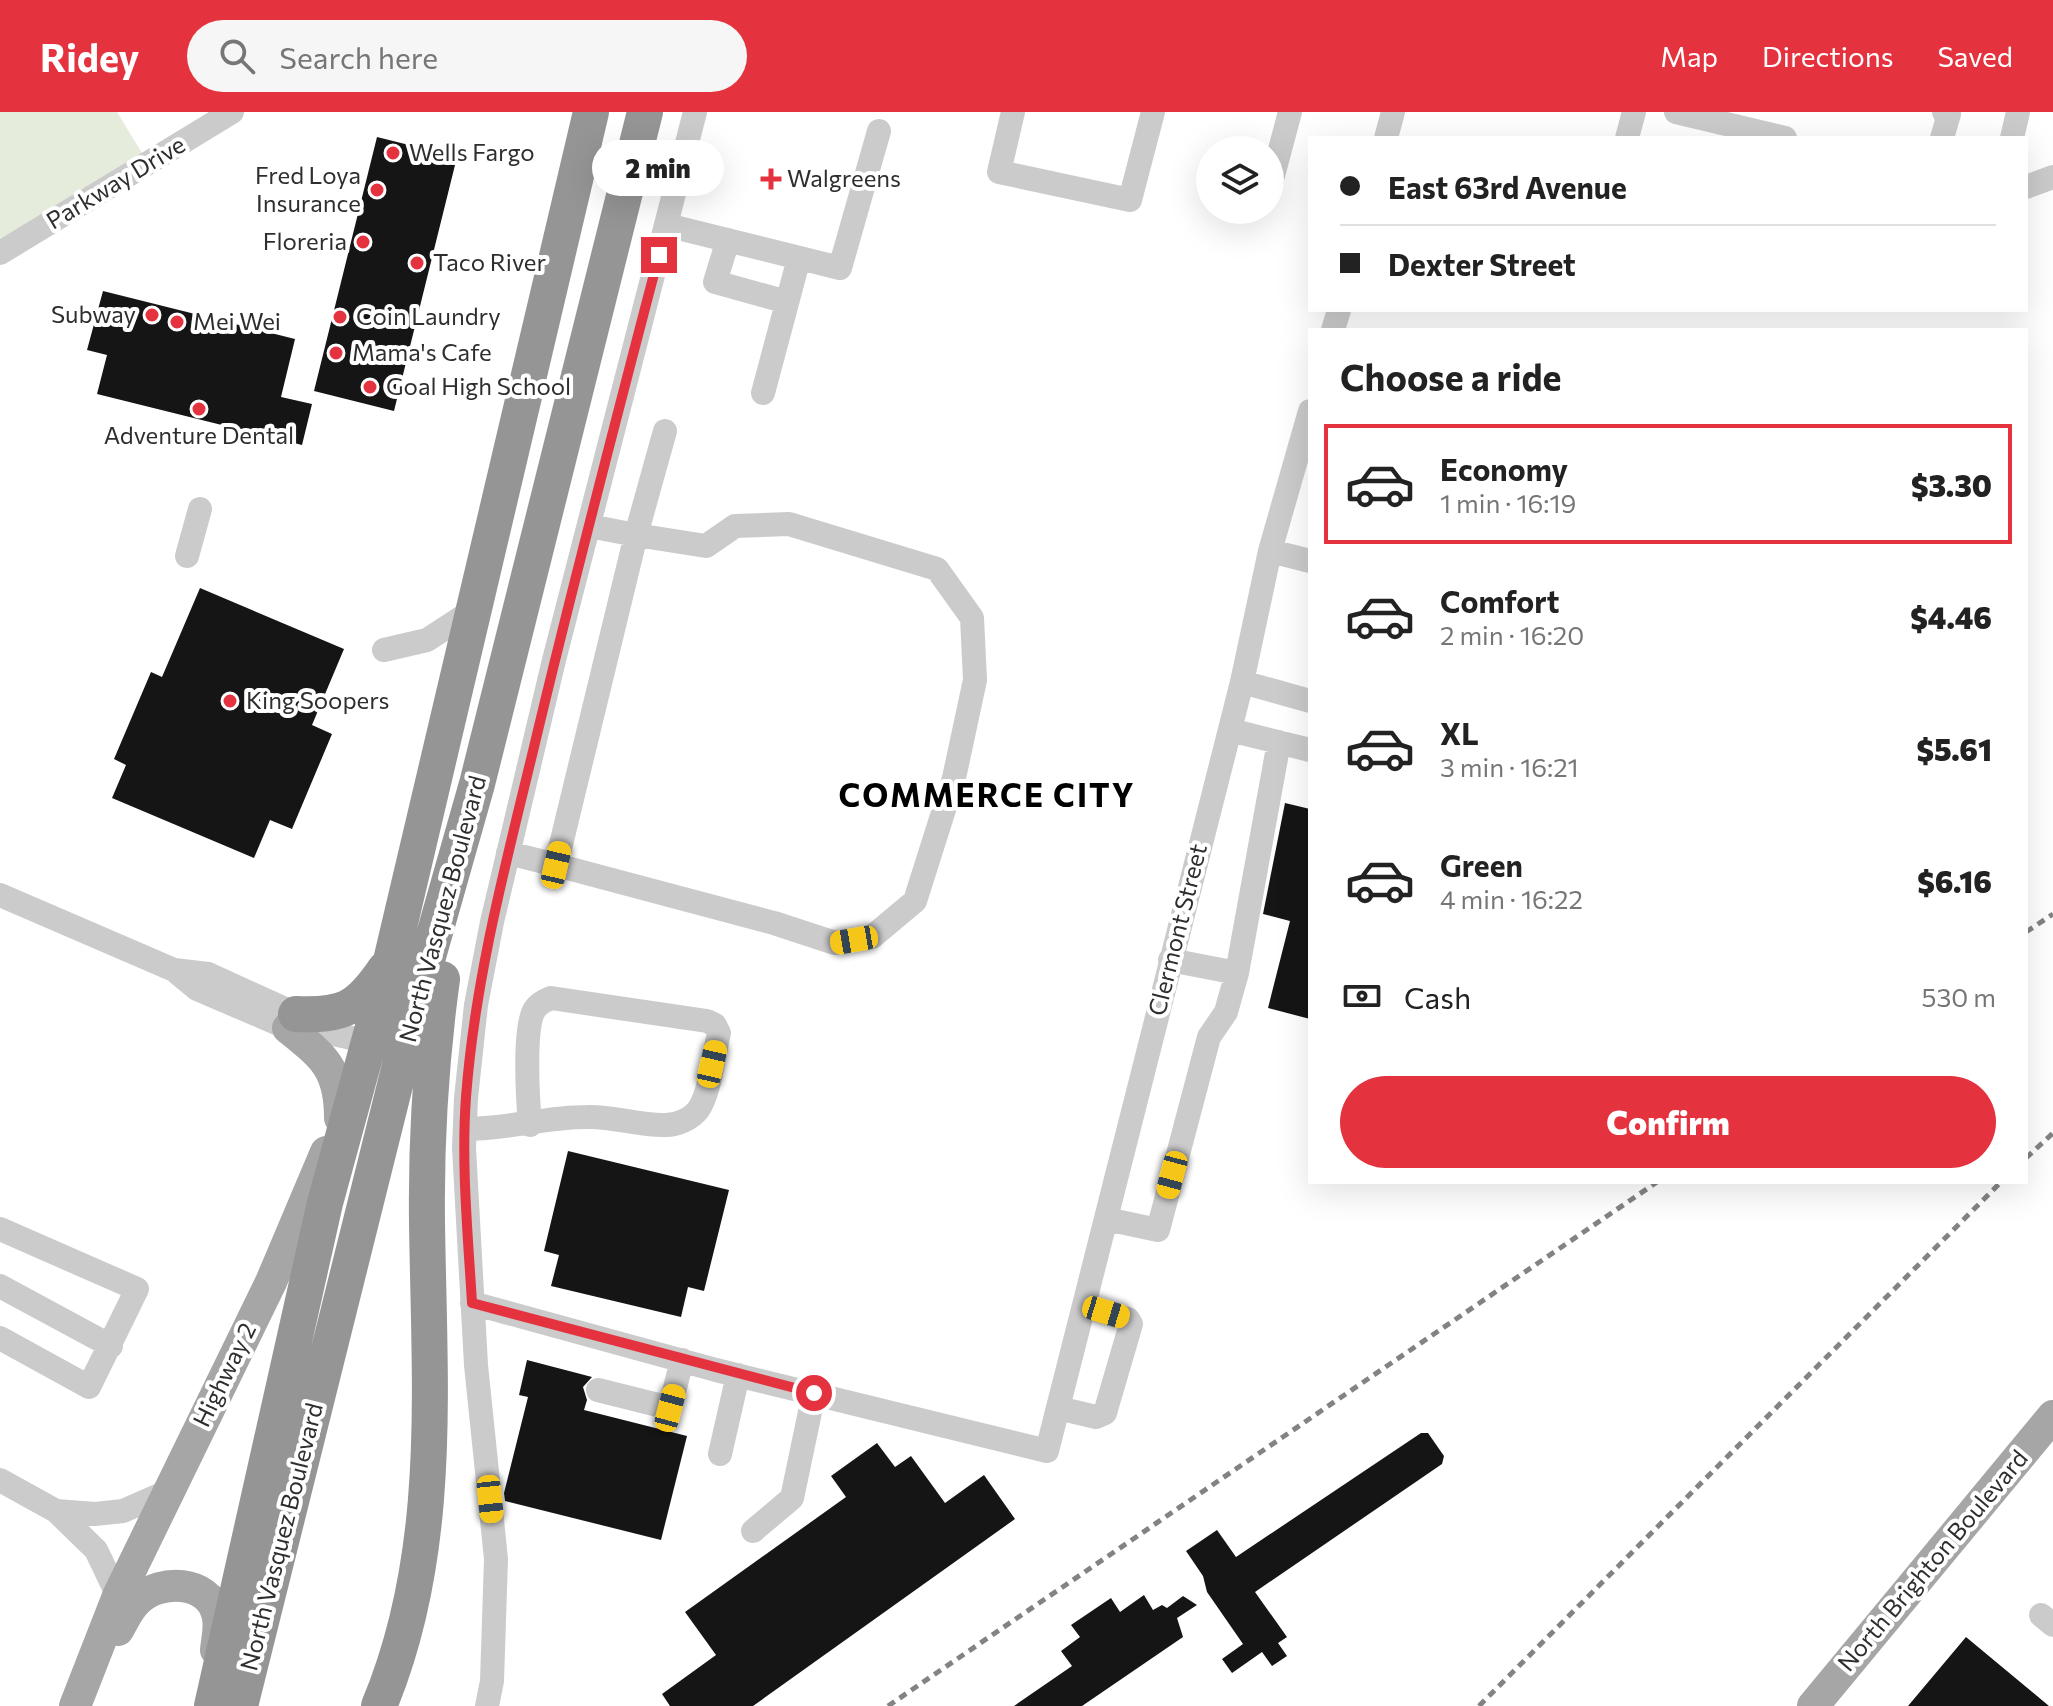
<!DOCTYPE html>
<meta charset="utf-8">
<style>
body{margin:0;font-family:Commissioner,sans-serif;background:#f6f6f6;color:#222;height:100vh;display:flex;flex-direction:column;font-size:30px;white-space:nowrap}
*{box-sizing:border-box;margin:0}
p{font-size:26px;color:#767676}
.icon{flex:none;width:44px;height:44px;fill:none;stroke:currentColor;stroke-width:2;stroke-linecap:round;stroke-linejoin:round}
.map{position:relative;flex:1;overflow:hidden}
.panel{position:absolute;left:1308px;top:216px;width:720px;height:856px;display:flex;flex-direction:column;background:#fff;border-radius:0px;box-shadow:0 8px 32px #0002}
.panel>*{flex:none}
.banner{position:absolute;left:1308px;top:24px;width:720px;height:176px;border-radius:0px;box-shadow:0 8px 32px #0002;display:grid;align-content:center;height:176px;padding:0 32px;background:#fff}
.tools{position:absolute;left:1196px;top:24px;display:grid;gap:16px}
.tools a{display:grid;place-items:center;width:88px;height:88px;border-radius:50%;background:#fff;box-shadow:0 8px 32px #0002;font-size:40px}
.end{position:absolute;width:36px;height:36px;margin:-18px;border:10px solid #e4323f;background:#fff;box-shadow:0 0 0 4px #fff}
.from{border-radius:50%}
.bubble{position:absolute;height:56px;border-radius:28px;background:#fff;box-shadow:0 8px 32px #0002;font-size:26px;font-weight:800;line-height:56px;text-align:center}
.car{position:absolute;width:24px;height:48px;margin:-24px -12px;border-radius:10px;box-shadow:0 0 6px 2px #0007;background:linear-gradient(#f5c518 24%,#345 0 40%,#f5c518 0 76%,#345 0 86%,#f5c518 0)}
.banner b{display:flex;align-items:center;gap:28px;height:76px;font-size:30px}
.banner b+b{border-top:2px solid #e0e0e0}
.banner i{width:20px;height:20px;background:#222}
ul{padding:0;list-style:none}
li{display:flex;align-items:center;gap:24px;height:120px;margin:0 16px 12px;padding:0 16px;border:4px solid transparent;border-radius:0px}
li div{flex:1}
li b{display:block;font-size:30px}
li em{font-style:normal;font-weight:800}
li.selected{border-color:#e4323f}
li>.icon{width:72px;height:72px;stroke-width:1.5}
h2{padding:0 32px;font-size:36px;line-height:96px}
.pay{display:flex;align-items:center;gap:20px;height:88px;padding:0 32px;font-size:30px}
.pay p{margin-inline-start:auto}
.primary-button{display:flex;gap:16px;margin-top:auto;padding:16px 32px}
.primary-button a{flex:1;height:92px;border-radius:48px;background:#e4323f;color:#fff;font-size:32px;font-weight:800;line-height:92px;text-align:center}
header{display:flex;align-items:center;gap:48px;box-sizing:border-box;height:112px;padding:0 40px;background:#e4323f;color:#fff}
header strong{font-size:38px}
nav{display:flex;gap:44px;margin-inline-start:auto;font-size:28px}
.search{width:560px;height:72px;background:#f6f6f6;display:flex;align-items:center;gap:20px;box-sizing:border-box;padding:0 28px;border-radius:44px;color:#767676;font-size:30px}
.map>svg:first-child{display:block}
.green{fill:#e5ecdc}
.building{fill:#151515}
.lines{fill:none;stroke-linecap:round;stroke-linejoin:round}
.minor{stroke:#cbcbcb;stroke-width:24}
.major{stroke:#a6a6a6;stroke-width:32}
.highway{stroke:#959595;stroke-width:36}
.rail{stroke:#838383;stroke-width:5;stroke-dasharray:8 6;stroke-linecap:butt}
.route{stroke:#e4323f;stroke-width:10}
.poi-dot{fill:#e4323f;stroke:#fff;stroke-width:3}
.labels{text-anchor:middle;stroke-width:8;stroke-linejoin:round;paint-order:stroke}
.poi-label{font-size:24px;fill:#2e2e2e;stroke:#fff;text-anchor:start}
.street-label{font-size:24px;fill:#2e2e2e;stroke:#fff}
.district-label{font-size:32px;font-weight:bold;letter-spacing:2px;fill:#000;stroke:#fff}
</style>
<header>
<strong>Ridey</strong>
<div class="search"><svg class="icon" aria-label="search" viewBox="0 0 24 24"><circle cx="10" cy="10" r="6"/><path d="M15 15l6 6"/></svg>Search here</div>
<nav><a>Map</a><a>Directions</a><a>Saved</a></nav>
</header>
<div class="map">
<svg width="2053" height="1594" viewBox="0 0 2053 1594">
<rect width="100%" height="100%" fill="#fff"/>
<!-- green -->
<path class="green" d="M0,0h117l31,51 -148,90z"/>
<!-- building -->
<path class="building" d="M377,25l80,20 -63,254 -80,-20z
M103,179l192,48 -14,58 31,7 -10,41 -205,-51 10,-39 -20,-5z
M200,476l144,61 -32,76 20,9 -40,95 -22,-9 -16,38 -142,-60 14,-33 -12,-6 37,-87 11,5z
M1285,691l25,6v210l-42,-11 22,-87 -27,-7z
M568,1039l161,39 -25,101 -16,-4 -7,30 -130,-31 8,-31 -15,-4z
M527,1248l65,17 -9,10 4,13 -3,10 103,26 -26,104 -156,-39 -1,-8 24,-96 -9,-2z
M1421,1321h7l16,23 -2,8 -187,128 32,45 -9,6 9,13 -15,10 -10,-14 -30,21 -10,-14 21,-15 -36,-52 -4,-16 -17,-25 31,-21 19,27z
M877,1331l18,24 16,-11 34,47 39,-28 31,44 -262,187h-83l-8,-12 54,-39 -31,-43 161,-115 -15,-21z
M1144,1483l9,15 9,-5 5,3 16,-12 14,9 -20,13 6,19 -101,69h-68l58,-40 -11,-15 19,-14 -9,-12 40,-27 9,14z
M1966,1525l83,69h-141z"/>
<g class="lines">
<!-- minor -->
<path class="minor" d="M1013,0l-14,60 131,28 23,-88
M1676,0l109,26
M1386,26l7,-26
M1627,26l7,-26
M1942,26l7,-24 -5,-2
M2012,26l6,-26
M1270,75l20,-75
M2026,75l27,-10
M666,113l174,43 39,-137
M728,128l-13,42 72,20
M0,141l232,-141
M1333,218l6,-20
M763,281l36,-135
M1270,439l40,10
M187,444l13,-47
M384,538l43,-10 46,-30
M1242,570l68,19
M1230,618l80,20
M508,741l48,12 80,-330 -47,-9
M556,753l218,58 61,20 37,-6 43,-36 39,-123 21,-98 -3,-62 -35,-49 -148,-45 -54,2 -29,20 -70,-11 29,-104
M0,783l174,75 34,4 88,40 11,10
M1170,848l67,13 42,-231
M174,858l23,19 91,39 24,1 70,16
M465,1017c43,0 80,-12 122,-12 26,-1 52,9 79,8 11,0 25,-6 32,-15 12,-16 16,-57 21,-77l-4,-8 -8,-4 -156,-23c-5,2 -12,5 -16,11 -12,17 -7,93 -5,116
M1106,1107l52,11 51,-193 17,-25 11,-39
M0,1117l137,60 -48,98 -89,-49
M0,1174l111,60
M472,1191l244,67 331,81 195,-769 28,-131 40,-140
M598,1278l72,18 12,-48
M1058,1296l38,9 9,-4 26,-89 -3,-5 -44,-13
M720,1342l18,-79
M0,1368l56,31 40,39 22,46
M56,1399l39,3 28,-3 46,-20
M753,1419l39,-33 22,-105
M2041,1503l12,10
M487,1594l5,-25 4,-122 -20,-194 -12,-217 2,-50 10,-93 16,-83 62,-262 141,-548"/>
<!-- major -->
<path class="major" d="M288,916c36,29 52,41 52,90
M118,1518c6,-10 11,-23 21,-31 22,-20 68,-19 78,14 4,13 0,25 -1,37
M75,1594l43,-110 153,-314 55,-130
M1813,1594l240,-290"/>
<!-- highway -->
<path class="highway" d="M296,902c47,2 62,-5 89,-45
M212,1594l113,-503 66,-242 200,-849
M240,1594l181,-725 56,-197 168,-672
M379,1594c65,-155 50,-322 48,-485 -1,-81 4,-162 15,-242"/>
<!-- rail -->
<path class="rail" d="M2026,820l27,-18
M2026,1046l27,-25
M888,1594l769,-524
M1479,1594l522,-524"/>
</g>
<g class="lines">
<!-- route -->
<path class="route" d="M659,143c-43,164 -86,328 -125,492 -28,116 -59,231 -68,350 -5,68 2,138 6,206l342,90"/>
</g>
<!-- markers -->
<g class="poi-dot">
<circle cx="393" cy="41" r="8"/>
<path d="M767 55h8v8h8v8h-8v8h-8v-8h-8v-8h8z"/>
<circle cx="377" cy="78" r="8"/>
<circle cx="363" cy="130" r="8"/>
<circle cx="417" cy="151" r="8"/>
<circle cx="152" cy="203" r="8"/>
<circle cx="340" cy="205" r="8"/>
<circle cx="177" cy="210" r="8"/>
<circle cx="336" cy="241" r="8"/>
<circle cx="370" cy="275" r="8"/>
<circle cx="199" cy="297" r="8"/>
<circle cx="230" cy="589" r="8"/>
</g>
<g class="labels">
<!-- poi labels -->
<g class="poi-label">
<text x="409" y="49">Wells Fargo</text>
<text x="361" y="72" text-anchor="end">Fred Loya<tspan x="361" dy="28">Insurance</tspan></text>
<text x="787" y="75">Walgreens</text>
<text x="347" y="138" text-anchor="end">Floreria</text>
<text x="433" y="159">Taco River</text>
<text x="136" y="211" text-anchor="end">Subway</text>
<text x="356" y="213">Coin Laundry</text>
<text x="193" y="218">Mei Wei</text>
<text x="352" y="249">Mama's Cafe</text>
<text x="386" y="283">Goal High School</text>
<text x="199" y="332" text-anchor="middle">Adventure Dental</text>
<text x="246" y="597">King Soopers</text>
</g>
<!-- street labels -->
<g class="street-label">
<text transform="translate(116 71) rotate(-31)" y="8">Parkway Drive</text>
<text transform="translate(443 797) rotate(-75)" y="8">North Vasquez Boulevard</text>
<text transform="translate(1178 818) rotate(-76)" y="8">Clermont Street</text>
<text transform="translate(225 1263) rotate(-64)" y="8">Highway 2</text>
<text transform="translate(282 1425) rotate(-76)" y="8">North Vasquez Boulevard</text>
<text transform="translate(1933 1449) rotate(-50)" y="8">North Brighton Boulevard</text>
</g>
<!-- district labels -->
<g class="district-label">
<text x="987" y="695">COMMERCE CITY</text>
</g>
</g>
</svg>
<div class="tools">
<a><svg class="icon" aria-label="layers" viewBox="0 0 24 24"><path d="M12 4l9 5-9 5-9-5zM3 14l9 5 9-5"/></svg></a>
</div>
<i class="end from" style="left:814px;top:1281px"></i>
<i class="end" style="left:659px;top:143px"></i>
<div class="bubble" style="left:592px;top:28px;width:132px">2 min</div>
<i class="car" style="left:556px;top:753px;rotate:13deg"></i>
<i class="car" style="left:854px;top:828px;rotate:260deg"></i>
<i class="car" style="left:712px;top:952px;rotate:13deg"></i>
<i class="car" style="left:1172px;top:1063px;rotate:195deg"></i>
<i class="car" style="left:1106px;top:1200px;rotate:107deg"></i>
<i class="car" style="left:670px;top:1296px;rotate:15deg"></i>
<i class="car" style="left:490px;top:1387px;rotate:174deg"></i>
<div class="banner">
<b><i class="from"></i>East 63rd Avenue</b>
<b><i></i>Dexter Street</b>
</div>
<section class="panel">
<h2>Choose a ride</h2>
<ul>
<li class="selected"><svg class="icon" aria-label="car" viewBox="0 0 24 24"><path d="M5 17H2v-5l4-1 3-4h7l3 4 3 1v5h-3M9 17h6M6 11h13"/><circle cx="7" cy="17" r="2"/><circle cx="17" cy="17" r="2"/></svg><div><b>Economy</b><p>1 min · 16:19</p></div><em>$3.30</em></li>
<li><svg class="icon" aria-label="car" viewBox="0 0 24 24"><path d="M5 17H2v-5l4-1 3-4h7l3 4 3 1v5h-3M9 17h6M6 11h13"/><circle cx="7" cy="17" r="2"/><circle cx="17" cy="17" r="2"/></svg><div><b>Comfort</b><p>2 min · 16:20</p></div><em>$4.46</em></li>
<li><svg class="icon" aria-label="car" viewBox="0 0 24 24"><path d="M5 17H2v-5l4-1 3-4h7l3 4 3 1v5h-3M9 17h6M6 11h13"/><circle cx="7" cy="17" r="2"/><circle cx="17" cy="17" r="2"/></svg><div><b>XL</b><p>3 min · 16:21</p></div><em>$5.61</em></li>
<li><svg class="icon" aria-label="car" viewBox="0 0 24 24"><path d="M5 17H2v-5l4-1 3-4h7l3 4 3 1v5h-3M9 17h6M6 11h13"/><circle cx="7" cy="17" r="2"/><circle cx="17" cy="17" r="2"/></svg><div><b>Green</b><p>4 min · 16:22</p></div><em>$6.16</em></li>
</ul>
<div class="pay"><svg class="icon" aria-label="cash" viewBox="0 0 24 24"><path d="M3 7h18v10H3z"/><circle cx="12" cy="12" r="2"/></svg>Cash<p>530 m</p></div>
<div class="primary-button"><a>Confirm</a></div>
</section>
</div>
